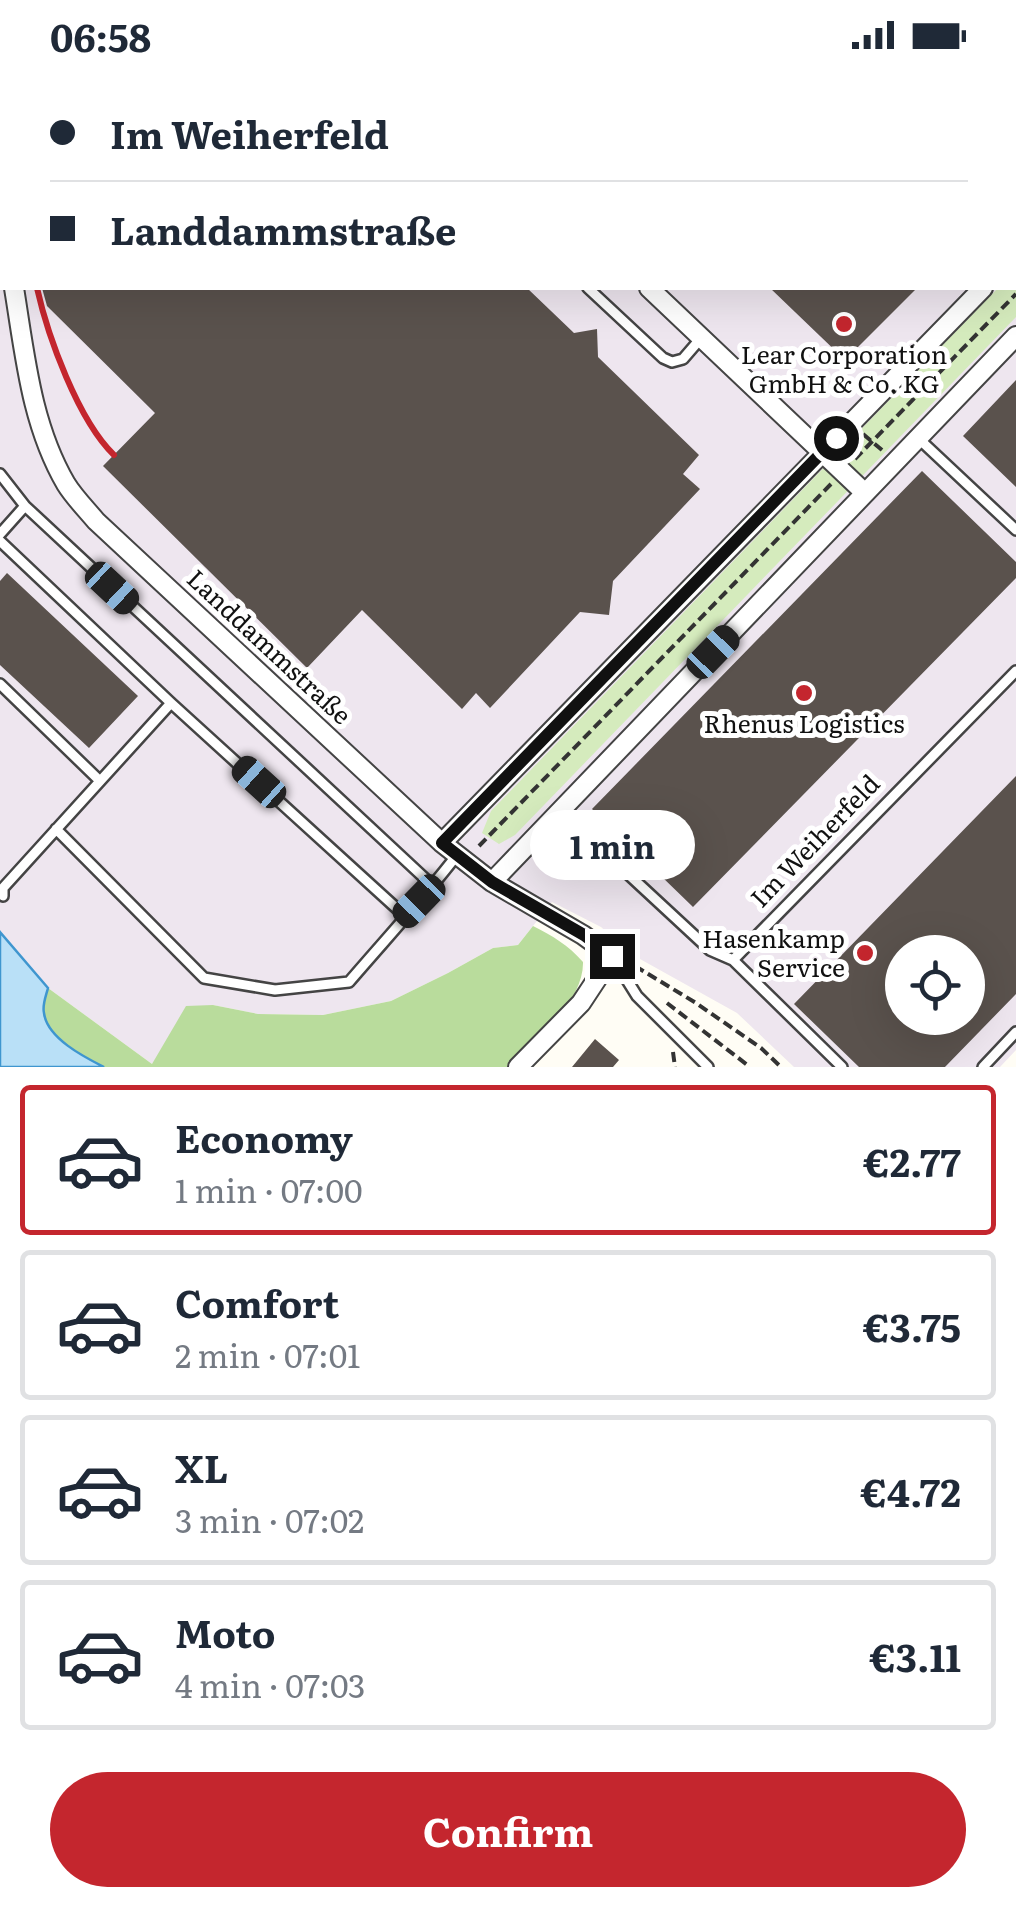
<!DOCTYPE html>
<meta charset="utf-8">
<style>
body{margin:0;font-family:Literata,serif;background:#f2f2f3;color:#1f2937;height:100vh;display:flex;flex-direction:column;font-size:38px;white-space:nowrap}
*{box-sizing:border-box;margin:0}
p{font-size:32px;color:#747a83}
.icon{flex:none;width:55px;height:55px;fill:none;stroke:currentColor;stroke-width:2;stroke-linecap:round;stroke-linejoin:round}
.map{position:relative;height:997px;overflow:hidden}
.panel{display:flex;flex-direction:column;background:#fff;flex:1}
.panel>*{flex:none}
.banner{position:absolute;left:0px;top:0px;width:1018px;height:220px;box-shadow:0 10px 40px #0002;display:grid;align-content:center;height:220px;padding:0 50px;background:#fff}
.controls{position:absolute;left:885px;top:865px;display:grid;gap:20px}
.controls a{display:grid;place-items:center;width:100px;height:100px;border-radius:50%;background:#fff;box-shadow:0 10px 40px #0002;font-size:50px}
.end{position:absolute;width:45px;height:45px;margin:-22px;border:12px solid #111;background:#fff;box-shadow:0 0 0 5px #fff}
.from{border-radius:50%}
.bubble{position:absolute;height:70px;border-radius:35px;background:#fff;box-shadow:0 10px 40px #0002;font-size:32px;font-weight:700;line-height:70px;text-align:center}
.car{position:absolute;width:30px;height:60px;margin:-30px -15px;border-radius:12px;box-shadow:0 0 8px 2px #0007;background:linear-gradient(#222 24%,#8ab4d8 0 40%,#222 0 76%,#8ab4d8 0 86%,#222 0)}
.banner b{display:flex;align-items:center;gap:35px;height:95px;font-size:38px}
.banner b+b{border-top:2px solid #e0e1e3}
.banner i{width:25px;height:25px;background:#1f2937}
ul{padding:18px 0 0;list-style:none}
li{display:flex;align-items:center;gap:30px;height:150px;margin:0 20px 15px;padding:0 30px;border:5px solid #e0e1e3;border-radius:10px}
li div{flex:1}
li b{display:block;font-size:38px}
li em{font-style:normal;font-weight:700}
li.current{border-color:#c4262e}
li>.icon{width:90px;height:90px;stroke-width:1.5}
.primary-button{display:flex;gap:20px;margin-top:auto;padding:20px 50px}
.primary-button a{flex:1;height:115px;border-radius:60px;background:#c4262e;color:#fff;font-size:40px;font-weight:700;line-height:115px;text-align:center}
.status{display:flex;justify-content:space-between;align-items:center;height:70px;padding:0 50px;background:#fff;direction:ltr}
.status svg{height:28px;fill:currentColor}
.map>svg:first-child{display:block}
.industrial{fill:#eee6ef;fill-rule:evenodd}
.green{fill:#d5ebbd}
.forest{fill:#b9dc9c}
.water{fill:#b9e0f7;stroke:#3f96cf;stroke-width:2.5}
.building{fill:#5a524d;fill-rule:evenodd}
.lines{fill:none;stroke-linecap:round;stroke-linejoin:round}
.lane-casing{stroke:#444;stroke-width:14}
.street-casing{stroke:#444;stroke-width:22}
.path{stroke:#333;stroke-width:4;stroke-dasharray:10 5;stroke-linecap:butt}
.lane{stroke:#fff;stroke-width:9}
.street{stroke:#fff;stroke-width:18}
.rail{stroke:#c4262e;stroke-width:6}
.route{stroke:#111;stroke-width:12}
.poi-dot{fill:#c4262e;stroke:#fff;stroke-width:4}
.labels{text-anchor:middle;stroke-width:10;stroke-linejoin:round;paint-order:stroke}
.poi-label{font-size:25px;fill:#111;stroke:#fff}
.street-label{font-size:25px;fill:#111;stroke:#fff}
</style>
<div class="status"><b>06:58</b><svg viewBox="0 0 49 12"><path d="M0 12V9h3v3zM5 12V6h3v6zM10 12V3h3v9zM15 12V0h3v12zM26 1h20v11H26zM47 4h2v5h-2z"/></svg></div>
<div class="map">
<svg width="1016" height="997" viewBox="0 0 1016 997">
<rect width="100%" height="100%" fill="#fffdf5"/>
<!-- industrial -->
<path class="industrial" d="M0,0h1016v980l-16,17h-206l-57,-54 -106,-59 -30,-27 -49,-25 -34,43 -25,3 -45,25 -57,28 -68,14 -65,-1 -45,-9 -61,59 -104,-76 -48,-56zM2,2h1013v216h-1013zM902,882h66v66h-66z"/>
<!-- green -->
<path class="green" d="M1016,199v48l-501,518 -16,9 -17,-11 9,-22 507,-523h17z"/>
<!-- forest -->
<path class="forest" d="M533,856c20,10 35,19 50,36 1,39 -47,78 -72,105h-407c-20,-10 -57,-29 -60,-54 -2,-8 2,-17 4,-25l104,76 34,-58 27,-1 45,9 65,1 68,-14 57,-28 45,-25 25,-3z"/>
<!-- water -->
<path class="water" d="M0,862l48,56c-2,8 -6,17 -4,25 3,25 40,44 60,54h-104z"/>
<!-- building -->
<path class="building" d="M42,218h485l47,45 23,-4 1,28 101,98 -16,19 17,15 -87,92 -4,34 -29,-3 -90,96 -14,-15 -14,16 -100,-99 -55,58 -204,-202 52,-53 -108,-107z
M770,218h147l-72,72z
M1016,310v107l-53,-51z
M922,401l94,91v16l-323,329 -101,-98z
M7,503l131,123 -49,52 -89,-83v-84z
M1016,706v218l-71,73h-86l-65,-63zM902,882h66v66h-66z
M595,969l24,21 -6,7h-41z"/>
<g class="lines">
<!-- lane casing -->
<g class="lane-casing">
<path id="lane" d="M357,0l3,2
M152,2l2,-2
M588,218l75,70 9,4 11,-3 19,-22
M918,368l98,92
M0,404l25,32 408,380
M0,464l25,-28
M0,471l171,162 234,213
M0,614l100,97
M560,741l150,139 23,10 109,107
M56,759l148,149 71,12 74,-8c36,-42 74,-83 108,-127
M3,826v-8l168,-185
M612,886l25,40 71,71
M733,890l283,-289
M983,997l33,-35"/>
</g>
<!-- street casing -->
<g class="street-casing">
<path id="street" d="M421,0l3,2
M0,132l2,14
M1015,185l1,-1
M14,218c11,67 17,136 52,196 8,13 20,25 30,37l346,322 50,39 91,53 29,21 -31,47 -63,64
M649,218l216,205
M442,773l541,-555
M492,812l524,-546"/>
</g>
<!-- path -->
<path class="path" d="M863,364l19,16
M855,389l161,-165
M479,776l352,-362
M635,896l61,37 65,45 20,19
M667,933l83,64
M673,982l2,15"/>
<!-- lane -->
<use href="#lane" class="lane"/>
<!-- street -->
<use href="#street" class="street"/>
<!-- rail -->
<path class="rail" d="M5,0v2
M37,218c11,49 41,132 77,167"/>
</g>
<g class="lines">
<!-- route -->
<path class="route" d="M612,886l-28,-21 -92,-53 -50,-39 394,-405"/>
</g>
<!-- markers -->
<g class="poi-dot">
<circle cx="844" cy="254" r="10"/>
<circle cx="804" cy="623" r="10"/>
<circle cx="865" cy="883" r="10"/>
</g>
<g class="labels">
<!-- poi labels -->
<g class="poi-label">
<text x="844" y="294">Lear Corporation<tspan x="844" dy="29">GmbH &amp; Co. KG</tspan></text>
<text x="804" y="663">Rhenus Logistics</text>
<text x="845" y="878" text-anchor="end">Hasenkamp<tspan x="845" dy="29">Service</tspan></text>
</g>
<!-- street labels -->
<g class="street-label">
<text transform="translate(269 577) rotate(43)" y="9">Landdammstraße</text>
<text transform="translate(815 771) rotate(-46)" y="9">Im Weiherfeld</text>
</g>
</g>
</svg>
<div class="controls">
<a><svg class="icon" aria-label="locate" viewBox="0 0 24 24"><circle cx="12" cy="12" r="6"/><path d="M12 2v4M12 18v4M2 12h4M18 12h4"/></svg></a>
</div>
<i class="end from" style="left:836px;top:368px"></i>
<i class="end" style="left:612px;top:886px"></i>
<div class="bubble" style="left:530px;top:740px;width:165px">1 min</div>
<i class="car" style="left:112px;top:518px;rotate:133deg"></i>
<i class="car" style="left:713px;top:582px;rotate:44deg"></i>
<i class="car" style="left:259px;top:712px;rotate:312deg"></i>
<i class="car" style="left:419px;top:831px;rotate:224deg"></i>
<div class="banner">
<b><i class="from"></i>Im Weiherfeld</b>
<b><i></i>Landdammstraße</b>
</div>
</div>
<section class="panel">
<ul>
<li class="current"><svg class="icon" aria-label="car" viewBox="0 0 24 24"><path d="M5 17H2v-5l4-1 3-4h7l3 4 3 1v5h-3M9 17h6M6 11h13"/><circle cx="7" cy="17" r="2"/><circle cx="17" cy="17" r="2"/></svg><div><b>Economy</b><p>1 min · 07:00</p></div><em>€2.77</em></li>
<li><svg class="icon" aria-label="car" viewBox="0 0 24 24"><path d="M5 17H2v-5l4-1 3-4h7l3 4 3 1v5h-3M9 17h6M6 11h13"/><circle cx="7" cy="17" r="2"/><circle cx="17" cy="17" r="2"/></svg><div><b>Comfort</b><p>2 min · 07:01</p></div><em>€3.75</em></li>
<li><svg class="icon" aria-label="car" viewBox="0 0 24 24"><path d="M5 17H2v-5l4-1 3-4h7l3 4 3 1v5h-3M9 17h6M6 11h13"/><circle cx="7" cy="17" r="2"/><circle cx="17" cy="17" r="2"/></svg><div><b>XL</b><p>3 min · 07:02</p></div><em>€4.72</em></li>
<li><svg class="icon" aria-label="car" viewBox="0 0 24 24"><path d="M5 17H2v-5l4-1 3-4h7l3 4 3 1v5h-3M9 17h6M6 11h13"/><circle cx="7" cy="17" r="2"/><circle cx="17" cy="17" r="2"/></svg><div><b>Moto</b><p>4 min · 07:03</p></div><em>€3.11</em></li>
</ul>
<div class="primary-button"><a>Confirm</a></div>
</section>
